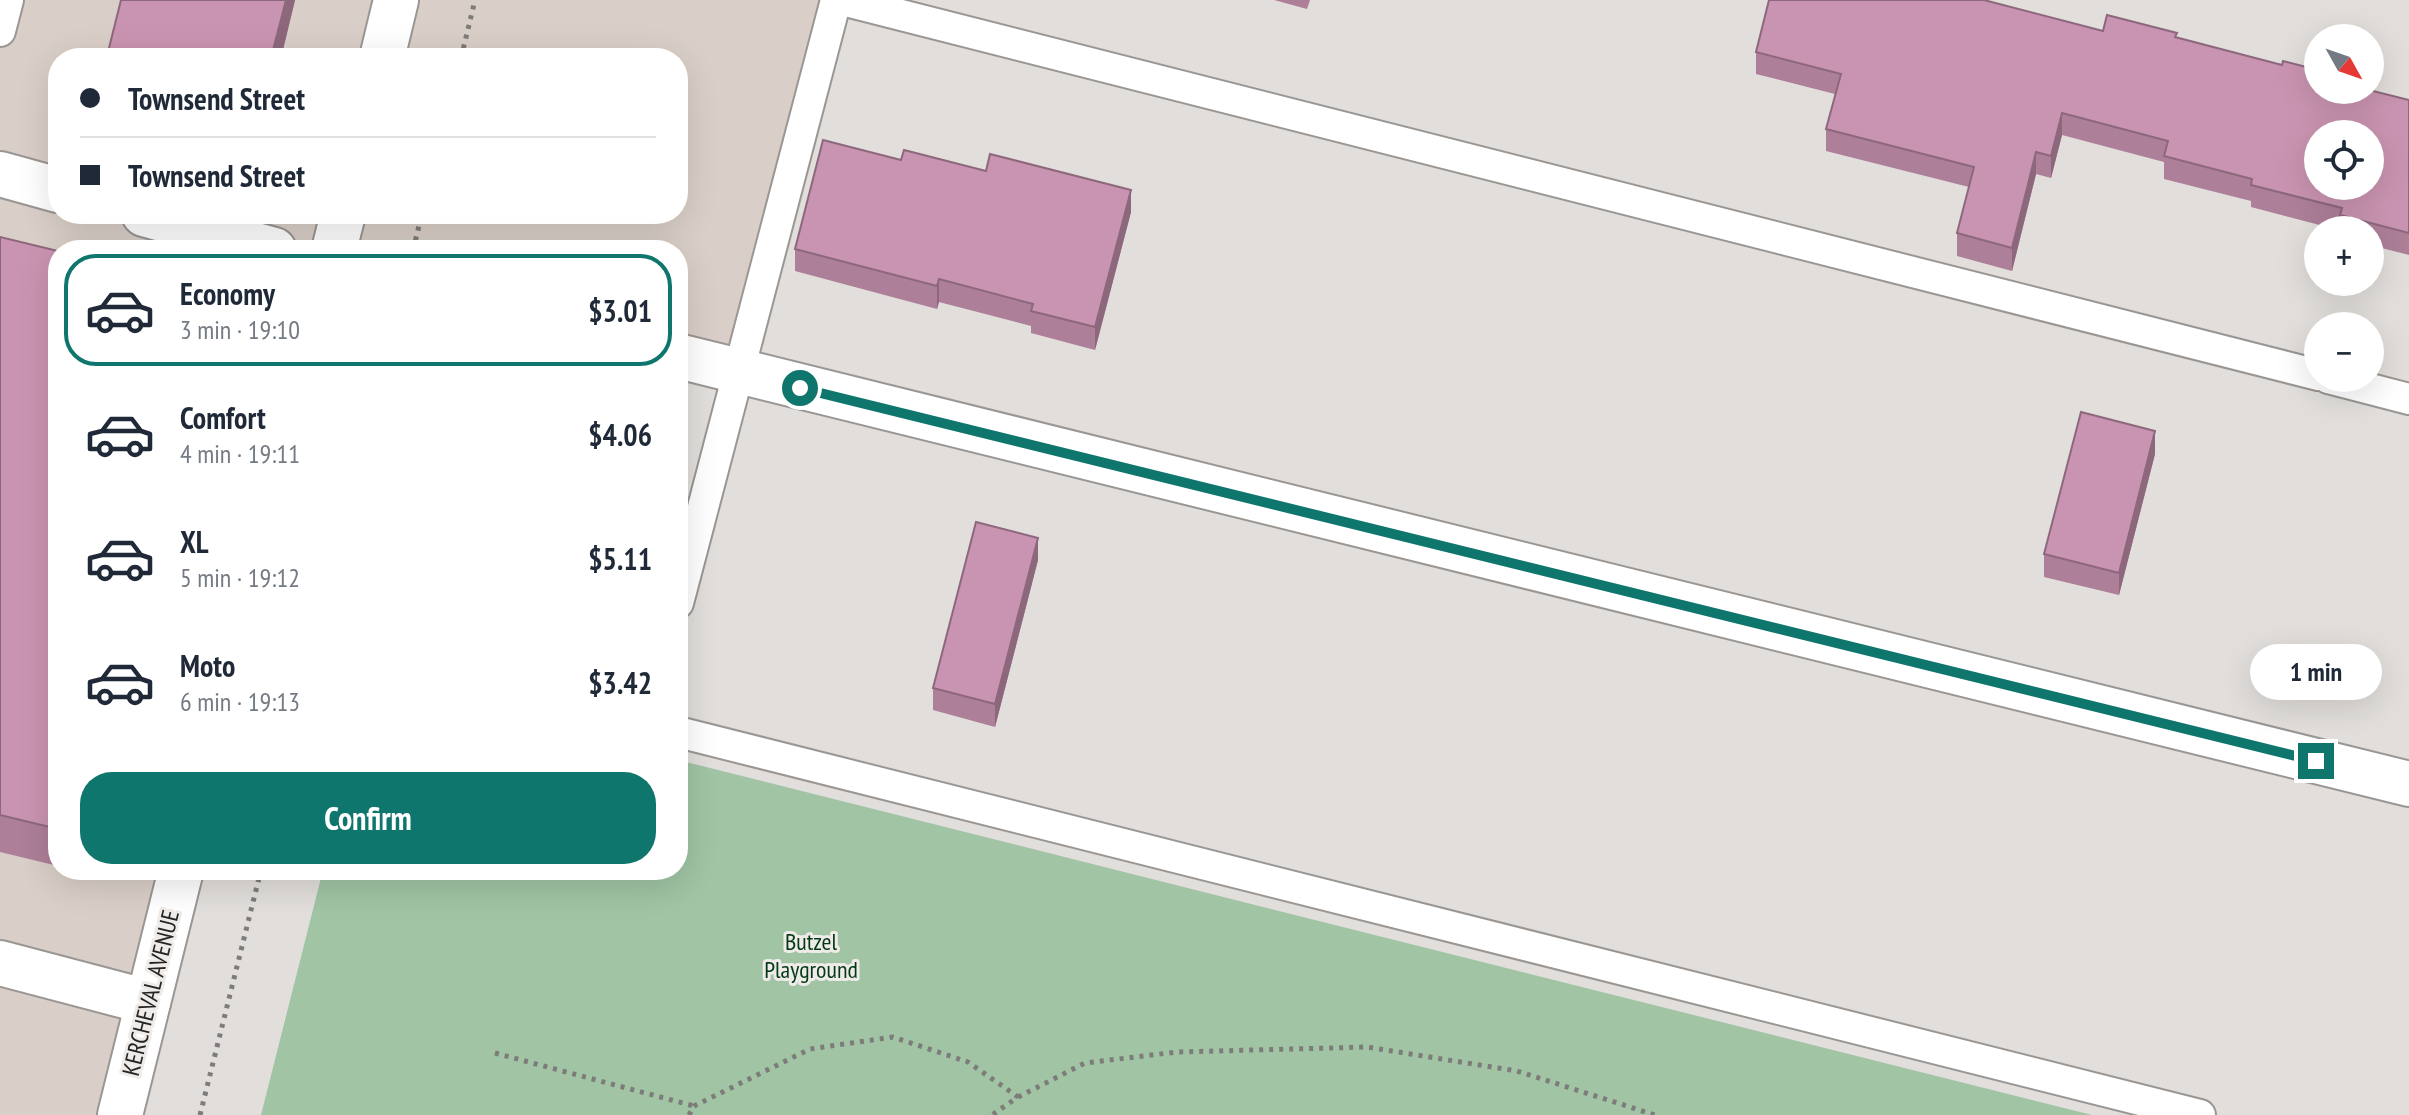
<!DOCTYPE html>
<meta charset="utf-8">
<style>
body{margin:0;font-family:"PT Sans Narrow",sans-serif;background:#f6f6f7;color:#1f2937;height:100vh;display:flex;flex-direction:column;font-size:30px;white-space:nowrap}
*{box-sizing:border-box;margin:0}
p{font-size:26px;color:#747a83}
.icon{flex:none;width:44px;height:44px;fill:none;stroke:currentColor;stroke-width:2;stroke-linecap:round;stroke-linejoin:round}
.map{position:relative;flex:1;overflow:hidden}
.sheet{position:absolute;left:48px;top:240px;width:640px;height:640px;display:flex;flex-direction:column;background:#fff;border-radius:32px;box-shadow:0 8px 32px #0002}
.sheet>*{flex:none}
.guide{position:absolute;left:48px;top:48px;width:640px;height:176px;border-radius:32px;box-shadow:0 8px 32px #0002;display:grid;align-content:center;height:176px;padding:0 32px;background:#fff}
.needle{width:52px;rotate:130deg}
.fabs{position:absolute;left:2304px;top:24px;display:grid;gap:16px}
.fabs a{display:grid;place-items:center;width:80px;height:80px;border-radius:50%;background:#fff;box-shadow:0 8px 32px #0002;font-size:40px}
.end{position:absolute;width:36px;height:36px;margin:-18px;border:10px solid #0f766e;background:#fff;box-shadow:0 0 0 4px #fff}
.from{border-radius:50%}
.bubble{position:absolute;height:56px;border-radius:28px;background:#fff;box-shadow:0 8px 32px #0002;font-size:26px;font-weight:600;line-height:56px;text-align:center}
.guide b{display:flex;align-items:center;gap:28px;height:76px;font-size:30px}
.guide b+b{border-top:2px solid #e0e1e3}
.guide i{width:20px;height:20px;background:#1f2937}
ul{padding:14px 0 0;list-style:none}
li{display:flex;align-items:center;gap:24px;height:112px;margin:0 16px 12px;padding:0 16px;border:4px solid transparent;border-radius:32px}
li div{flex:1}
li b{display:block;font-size:30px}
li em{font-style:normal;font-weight:600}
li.active{border-color:#0f766e}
li>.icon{width:72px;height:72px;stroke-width:1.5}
.primary-button{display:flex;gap:16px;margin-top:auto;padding:16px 32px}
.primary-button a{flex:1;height:92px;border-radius:32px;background:#0f766e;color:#fff;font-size:32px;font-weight:600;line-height:92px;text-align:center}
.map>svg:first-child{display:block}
.built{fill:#dacfc8;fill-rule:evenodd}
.green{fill:#a0c4a4}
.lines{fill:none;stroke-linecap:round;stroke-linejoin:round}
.service-casing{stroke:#999693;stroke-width:34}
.minor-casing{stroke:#999693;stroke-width:48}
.tertiary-casing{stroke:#999693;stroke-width:48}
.path{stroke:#7e7c7a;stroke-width:5;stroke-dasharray:4 6;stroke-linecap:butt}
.service{stroke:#fff;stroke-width:30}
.minor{stroke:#fff;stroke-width:44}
.tertiary{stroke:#fff;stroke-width:44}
.wall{fill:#ad7f98}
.shaded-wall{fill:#8d687c}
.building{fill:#c994b1;stroke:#8d687c;stroke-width:2;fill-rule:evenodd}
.route{stroke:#0f766e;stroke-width:10}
.labels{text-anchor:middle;stroke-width:6;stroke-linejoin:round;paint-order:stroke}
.park-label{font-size:24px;fill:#033a15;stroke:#eeebe9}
.street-label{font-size:24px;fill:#252423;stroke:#eeebe9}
</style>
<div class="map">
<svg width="2409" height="1115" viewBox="0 0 2409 1115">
<rect width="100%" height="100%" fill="#e1dedb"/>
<!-- built -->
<path class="built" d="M0,0h836l-97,373 -61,-17v-106h-620v620h123l-60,245h-121zM58,58h620v156h-620z"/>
<!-- green -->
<path class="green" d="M678,760l1414,355h-1831l62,-245h355z"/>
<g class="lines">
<!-- service casing -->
<g class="service-casing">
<path id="service" d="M842,0l1476,375
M0,31l8,-31
M2328,378l81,21
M678,603l158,-603
M678,732l1522,383"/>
</g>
<!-- minor casing -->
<g class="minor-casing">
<path id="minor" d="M0,174l58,16
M144,214l130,36
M678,356l1731,428
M0,963l148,39"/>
</g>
<!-- tertiary casing -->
<g class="tertiary-casing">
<path id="tertiary" d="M382,58l14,-58
M334,250l9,-36
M120,1115l61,-245"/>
</g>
<!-- path -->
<path class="path" d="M461,58l14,-58
M413,250l9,-36
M495,1053l199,53
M1018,1097l67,-34 92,-11 190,-5 150,24 138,44
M200,1115l61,-245
M689,1115l5,-9 116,-57 83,-12 75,25 50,35 -26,18"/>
<!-- service -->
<use href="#service" class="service"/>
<!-- minor -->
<use href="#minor" class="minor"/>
<!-- tertiary -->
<use href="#tertiary" class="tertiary"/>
</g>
<!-- wall -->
<path class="wall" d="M295,0l-14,58h-173v-6z
M1274,0h36l-3,9z
M2103,31l74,7 141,52 91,10v155l-39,-10v-15h-31l-88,-23v-6l-87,-22v-17l-102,-27 -11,43 -15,-4 -24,97 -55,-15v-23l12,-46 -143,-36v-22l9,-35 -79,-20v-22z
M1131,212l-36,138 -64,-17v-7l-92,-24 -2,7 -142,-38v-22z
M0,237l58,14v615l-58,-14z
M2155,454l-36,141 -75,-18v-23z
M1038,560l-43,167 -62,-17v-22z
M75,870h13l-1,3z"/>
<!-- shaded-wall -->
<path class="shaded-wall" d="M286,0h9l-14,58h-10z
M2062,113v22l-11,43v-22z
M2036,152v22l-24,97v-23z
M1131,190v22l-36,138v-23z
M939,279v23l-2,7v-23z
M2155,431v23l-36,141v-22z
M1038,538v22l-43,167v-23z"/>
<!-- building -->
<path class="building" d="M121,0h165l-15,58h-140l-23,-6z
M1769,0h215l119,31 4,-16 70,18 -2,4 107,28 1,-4 35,9v20h51l40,10v133l-69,-18 2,-7 -91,-23 1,-6 -88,-23 4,-15 -106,-28 -11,43 -15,-4 -24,96 -55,-15 17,-66 -148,-38 15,-55 -85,-22zM2318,134h52v52h-52z
M823,140l78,20 3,-10 82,21 4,-17 141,36 -36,137 -64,-16 2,-7 -94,-25 -2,7 -142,-37z
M0,237l58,14v578l-58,-14z
M2081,412l74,19 -36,142 -75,-19z
M976,522l62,16 -43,166 -62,-16z"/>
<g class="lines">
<!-- route -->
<path class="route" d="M800,388l1516,373"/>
</g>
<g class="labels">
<!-- park labels -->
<g class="park-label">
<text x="811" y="950">Butzel<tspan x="811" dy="28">Playground</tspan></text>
</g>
<!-- street labels -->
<g class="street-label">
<text transform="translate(151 993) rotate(-76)" y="8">KERCHEVAL AVENUE</text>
</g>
</g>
</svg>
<div class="fabs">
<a><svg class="needle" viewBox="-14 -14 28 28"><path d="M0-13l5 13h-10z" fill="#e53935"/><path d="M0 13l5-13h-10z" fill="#747a83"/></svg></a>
<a><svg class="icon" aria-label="locate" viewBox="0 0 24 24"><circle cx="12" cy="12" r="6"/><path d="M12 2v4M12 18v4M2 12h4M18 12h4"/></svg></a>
<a>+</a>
<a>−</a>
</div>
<i class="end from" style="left:800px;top:388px"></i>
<i class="end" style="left:2316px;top:761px"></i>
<div class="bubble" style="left:2250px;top:644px;width:132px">1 min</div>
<div class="guide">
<b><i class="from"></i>Townsend Street</b>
<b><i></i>Townsend Street</b>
</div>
<section class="sheet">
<ul>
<li class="active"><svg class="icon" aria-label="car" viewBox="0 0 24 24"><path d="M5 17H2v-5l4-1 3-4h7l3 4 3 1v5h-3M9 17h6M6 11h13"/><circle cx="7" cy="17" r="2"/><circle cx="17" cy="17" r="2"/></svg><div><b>Economy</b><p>3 min · 19:10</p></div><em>$3.01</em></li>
<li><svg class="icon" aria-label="car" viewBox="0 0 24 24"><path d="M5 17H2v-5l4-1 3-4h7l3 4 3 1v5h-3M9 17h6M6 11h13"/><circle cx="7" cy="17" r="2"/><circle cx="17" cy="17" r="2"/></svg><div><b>Comfort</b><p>4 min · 19:11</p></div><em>$4.06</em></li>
<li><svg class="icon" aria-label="car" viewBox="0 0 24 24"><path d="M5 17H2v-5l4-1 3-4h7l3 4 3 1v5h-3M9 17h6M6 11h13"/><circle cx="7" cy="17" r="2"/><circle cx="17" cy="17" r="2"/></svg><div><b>XL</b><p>5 min · 19:12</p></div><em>$5.11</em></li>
<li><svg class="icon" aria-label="car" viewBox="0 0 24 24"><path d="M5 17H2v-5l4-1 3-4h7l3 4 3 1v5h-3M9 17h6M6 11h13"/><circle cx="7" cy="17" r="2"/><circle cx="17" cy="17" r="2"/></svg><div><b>Moto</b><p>6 min · 19:13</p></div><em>$3.42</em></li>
</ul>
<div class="primary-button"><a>Confirm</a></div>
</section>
</div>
